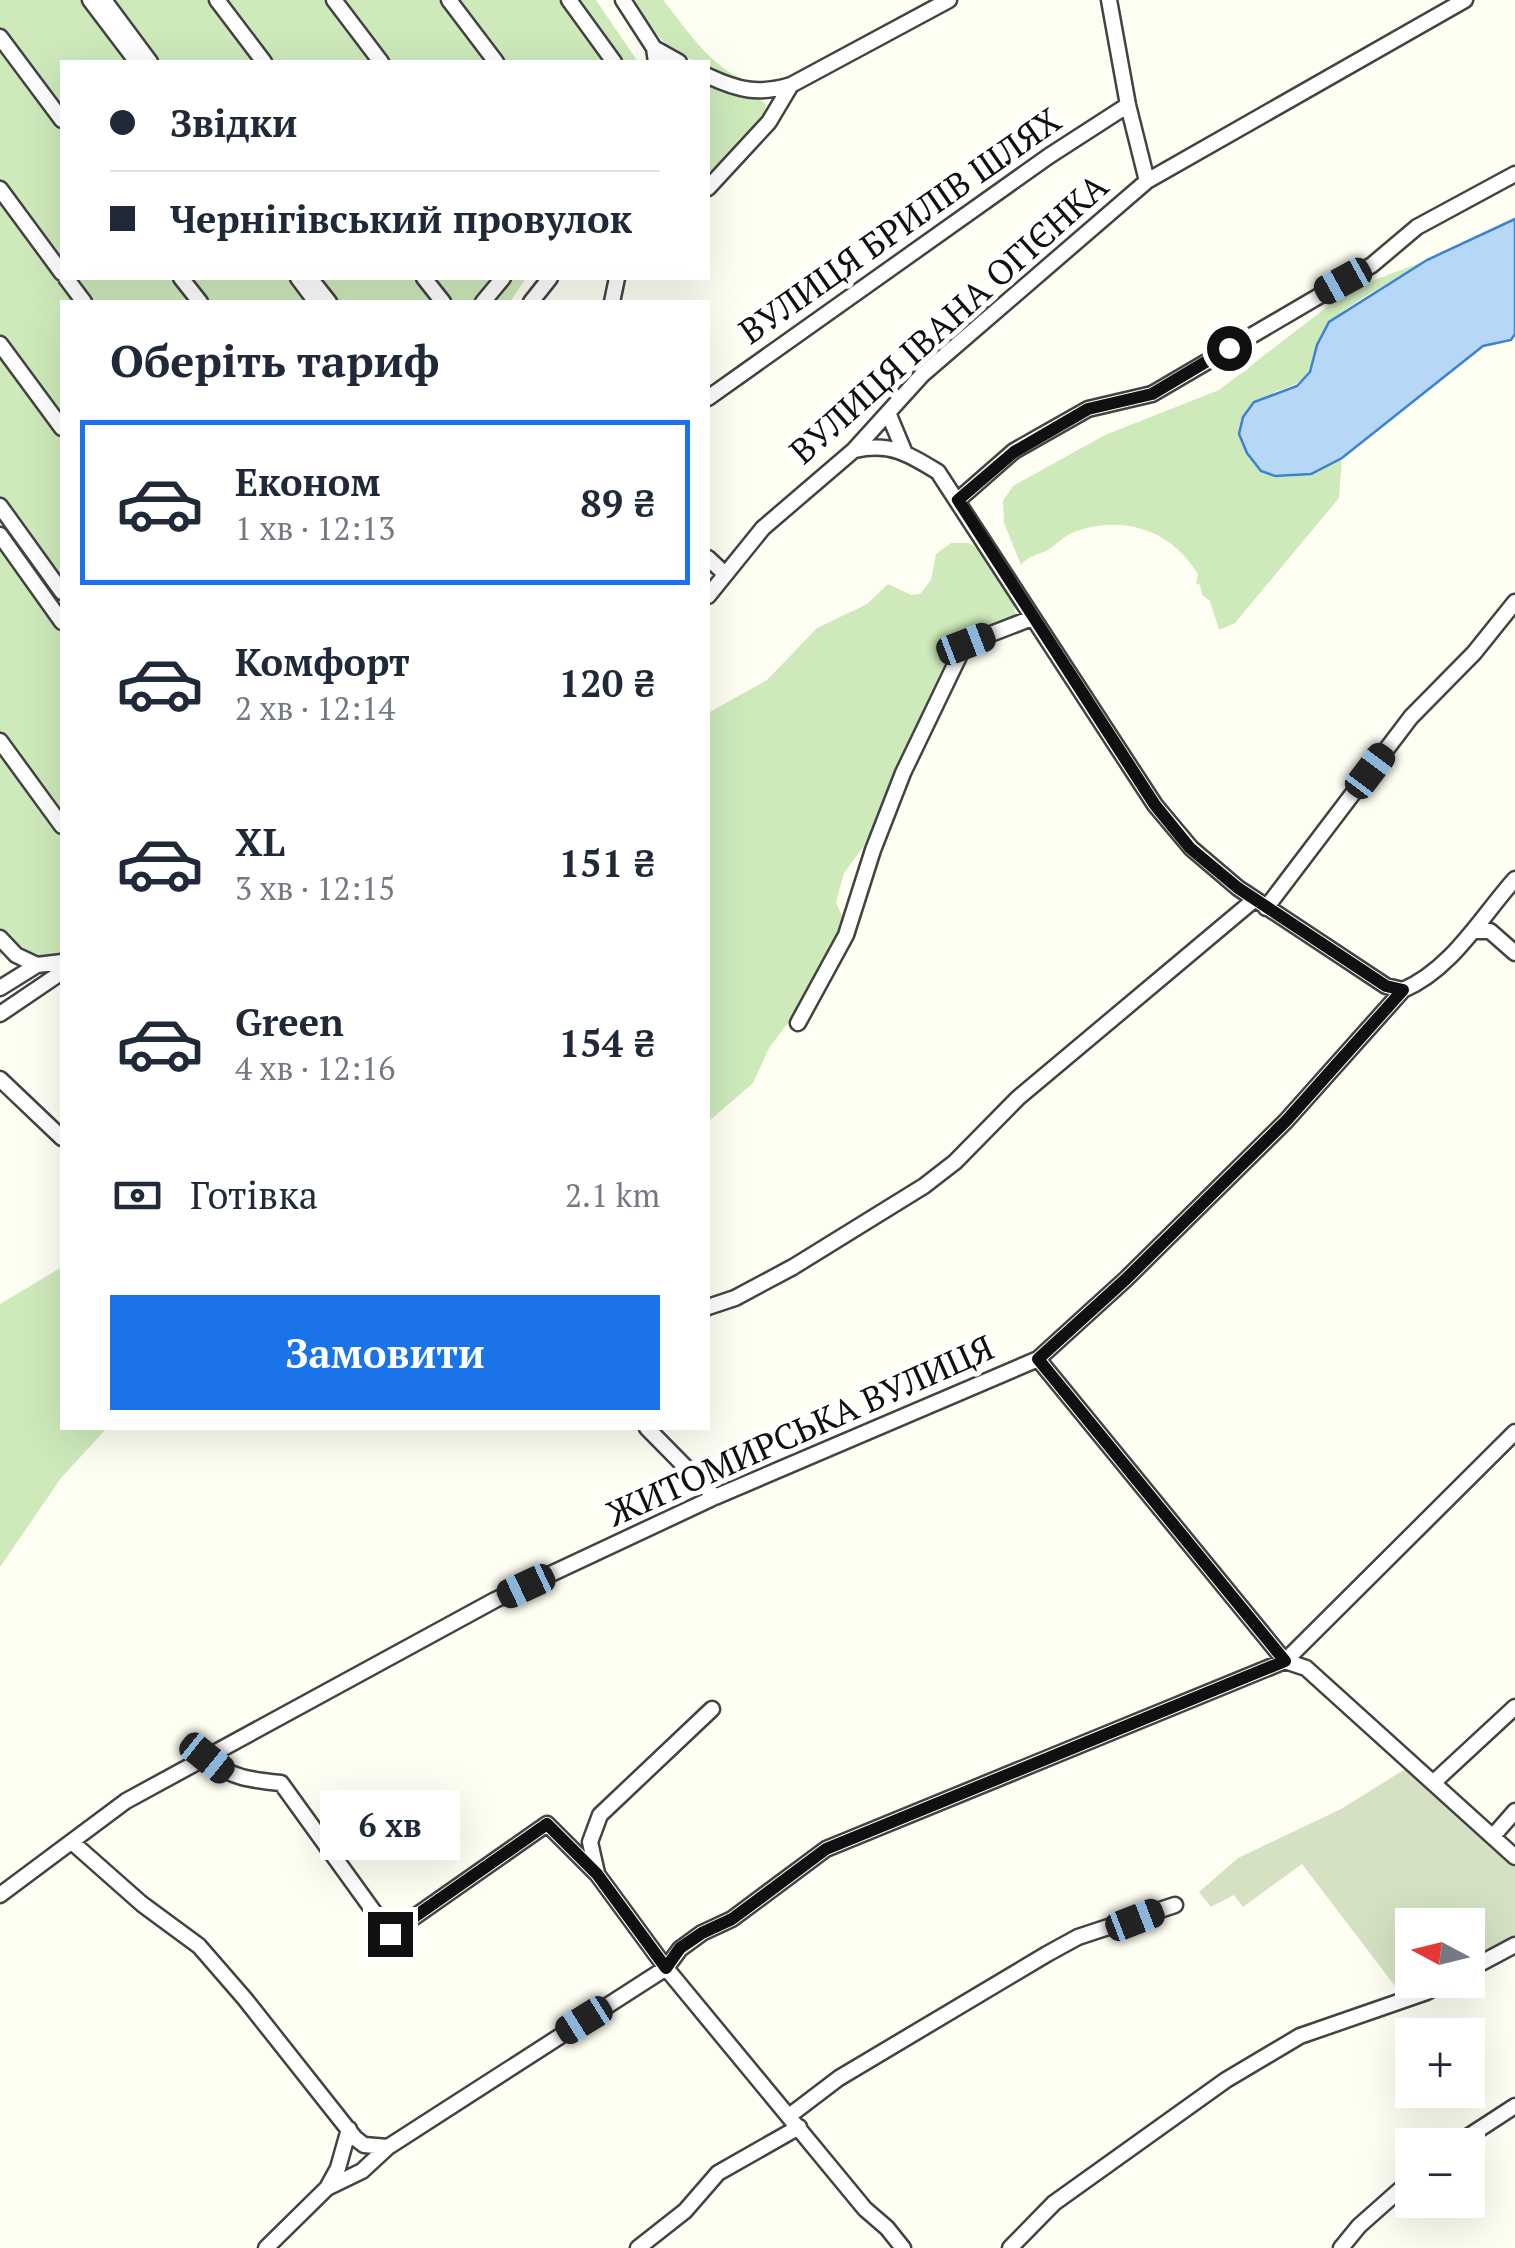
<!DOCTYPE html>
<html lang="uk">
<meta charset="utf-8">
<style>
body{margin:0;font-family:"PT Serif",serif;background:#f2f2f3;color:#1f2937;height:100vh;display:flex;flex-direction:column;font-size:38px;white-space:nowrap}
*{box-sizing:border-box;margin:0}
p{font-size:32px;color:#747a83}
.icon{flex:none;width:55px;height:55px;fill:none;stroke:currentColor;stroke-width:2;stroke-linecap:round;stroke-linejoin:round}
.map{position:relative;flex:1;overflow:hidden}
.drawer{position:absolute;left:60px;top:300px;width:650px;height:1130px;display:flex;flex-direction:column;background:#fff;border-radius:0px;box-shadow:0 10px 40px #0002}
.drawer>*{flex:none}
.top-card{position:absolute;left:60px;top:60px;width:650px;height:220px;border-radius:0px;box-shadow:0 10px 40px #0002;display:grid;align-content:center;height:220px;padding:0 50px;background:#fff}
.needle{width:65px;rotate:277deg}
.controls{position:absolute;left:1395px;top:1908px;display:grid;gap:20px}
.controls a{display:grid;place-items:center;width:90px;height:90px;border-radius:0px;background:#fff;box-shadow:0 10px 40px #0002;font-size:50px}
.end{position:absolute;width:45px;height:45px;margin:-22px;border:12px solid #101010;background:#fff;box-shadow:0 0 0 5px #fff}
.from{border-radius:50%}
.bubble{position:absolute;height:70px;border-radius:0px;background:#fff;box-shadow:0 10px 40px #0002;font-size:32px;font-weight:700;line-height:70px;text-align:center}
.car{position:absolute;width:30px;height:60px;margin:-30px -15px;border-radius:12px;box-shadow:0 0 8px 2px #0007;background:linear-gradient(#222 24%,#8ab4d8 0 40%,#222 0 76%,#8ab4d8 0 86%,#222 0)}
.top-card b{display:flex;align-items:center;gap:35px;height:95px;font-size:38px}
.top-card b+b{border-top:2px solid #e0e1e3}
.top-card i{width:25px;height:25px;background:#1f2937}
ul{padding:0;list-style:none}
li{display:flex;align-items:center;gap:30px;height:165px;margin:0 20px 15px;padding:0 30px;border:5px solid transparent;border-radius:0px}
li div{flex:1}
li b{display:block;font-size:38px}
li em{font-style:normal;font-weight:700}
li.selected{border-color:#1a73e8}
li>.icon{width:90px;height:90px;stroke-width:1.5}
h2{padding:0 50px;font-size:45px;line-height:120px}
.pay{display:flex;align-items:center;gap:25px;height:110px;padding:0 50px;font-size:38px}
.pay p{margin-inline-start:auto}
.button{display:flex;gap:20px;margin-top:auto;padding:20px 50px}
.button a{flex:1;height:115px;border-radius:0px;background:#1a73e8;color:#fff;font-size:40px;font-weight:700;line-height:115px;text-align:center}
.map>svg:first-child{display:block}
.green{fill:#ceeabb}
.cemetery{fill:#d4e2c3}
.water{fill:#b7d7f7;stroke:#3d82ce;stroke-width:2.5}
.lines{fill:none;stroke-linecap:round;stroke-linejoin:round}
.minor-casing{stroke:#434343;stroke-width:19}
.minor{stroke:#fff;stroke-width:14}
.route{stroke:#101010;stroke-width:12}
.labels{text-anchor:middle;stroke-width:10;stroke-linejoin:round;paint-order:stroke}
.street-label{font-size:35px;fill:#101010;stroke:#fff}
</style>
<div class="map">
<svg width="1515" height="2248" viewBox="0 0 1515 2248">
<rect width="100%" height="100%" fill="#fffef3"/>
<!-- green -->
<path class="green" d="M0,0h596l42,62h-576v216h464l-16,24h-448v652c-19,6 -34,4 -49,-10l-13,12z
M632,0h31c27,33 51,74 95,84l-18,1 -32,-18v-5c-39,0 -55,-35 -76,-62z
M708,79l47,17 11,8 -2,17 -56,63z
M1427,260c-20,13 -88,49 -99,64 -26,34 0,53 -54,68l-27,61c29,38 58,23 95,5l-3,40 -104,125 -16,7 -9,-29 -8,-6 -2,-10 -4,-2 2,-9c-27,-44 -74,-60 -124,-42 -10,4 -17,12 -26,18 -10,5 -20,6 -27,15l-17,-42 -1,-22 10,-15 92,-51 114,-45 112,-86 41,-23z
M951,543h18l15,11 30,51 1,10 -15,15 -24,-2 -25,22 -57,121 -28,72 -22,30 -8,29 8,19 -15,38 -26,44 -34,45 -16,35 -45,39v-409l59,-33 50,-52 50,-24 21,-20 23,11 9,-1 11,-14 5,-26z
M62,1267v161h45l-46,50 -61,89v-263z"/>
<!-- cemetery -->
<path class="cemetery" d="M1410,1766l105,101v69l-47,26v-37h-56v55h21l-35,10 -96,-126 -59,43 -9,-12 -23,12 -12,-15 39,-34 103,-49z"/>
<!-- water -->
<path class="water" d="M1515,219v115l-4,6 -28,6 -141,112 -31,16 -36,2 -14,-5 -14,-18 -8,-19 4,-17 11,-15 43,-16 13,-14 7,-27 12,-23 98,-62z"/>
<g class="lines">
<!-- minor casing -->
<g class="minor-casing">
<path id="minor" d="M90,0l47,62
M104,0l46,62
M217,0l47,62
M334,0l47,62
M449,0l47,62
M569,0l45,62
M623,0l31,48 2,14
M1109,0l19,105 19,76
M0,37l62,83
M654,48l25,14
M708,76c30,14 50,19 83,9l158,-85
M708,188l61,-66 22,-37
M0,189l62,84
M66,278l18,24
M181,278l19,24
M298,278l18,24
M310,278l19,24
M424,278l19,24
M483,302l20,-24
M531,302l19,-24
M612,302l5,-24
M0,344l62,84
M708,398l341,-242 79,-51
M889,415l15,36
M855,450c35,-8 54,4 83,22l217,333 36,43 47,40 148,98 17,4
M958,500l56,-49 74,-42 64,-15 220,-129 45,-38 98,-53
M0,506l62,86
M0,535l62,87
M708,558l17,16
M708,596l55,-68 91,-78 68,-75 225,-194 318,-181
M0,741l62,85
M1266,908l145,-191 63,-64 41,-51
M1476,931h14l25,22
M0,938l16,17 21,10
M0,988l37,-23 25,-3
M0,1014l62,-42
M798,1023l48,-88 27,-85 30,-77 62,-129 67,-26
M0,1079l62,59
M708,1307l27,-9 58,-31 131,-81 31,-24 63,-64 236,-198
M1038,1359l247,302 21,7 209,189
M647,1428l68,69
M207,1758c23,20 44,22 74,25l109,151 157,-110 50,50 69,94 199,241 22,19 16,20
M1434,1782l81,-75
M1494,1835l21,-24
M73,1843l69,61 57,42 46,53 110,139 9,7 24,2
M597,1873l-7,-31 10,-27 112,-106
M0,1895l126,-94 369,-201 220,-103 323,-138 88,-80 160,-158 117,-131c49,-21 78,-73 112,-111
M1468,1970l47,-25
M789,2116l50,-38 208,-124 31,-17 97,-32
M1455,2145l60,-39
M327,2188l11,-20 11,-39
M266,2248l61,-60 35,-17 26,-24 278,-179 14,-19 22,-16 30,-14 94,-70 459,-188 230,-229
M638,2248l47,-37 33,-38 81,-46
M1010,2248l44,-45 172,-123 74,-44 127,-44 22,-12
M1341,2248l18,-22 53,-47"/>
</g>
<!-- minor -->
<use href="#minor" class="minor"/>
</g>
<g class="lines">
<!-- route -->
<path class="route" d="M390,1934l157,-110 50,50 69,94 14,-20 22,-15 30,-14 94,-70 459,-188 -247,-302 88,-80 160,-158 117,-131 -17,-4 -148,-98 -48,-40 -35,-43 -197,-305 56,-48 74,-43 64,-15 77,-46"/>
</g>
<g class="labels">
<!-- street labels -->
<g class="street-label">
<text transform="translate(900 226) rotate(-35)" y="12">ВУЛИЦЯ БРИЛІВ ШЛЯХ</text>
<text transform="translate(949 319) rotate(-42)" y="12">ВУЛИЦЯ ІВАНА ОГІЄНКА</text>
<text transform="translate(800 1431) rotate(-24)" y="12">ЖИТОМИРСЬКА ВУЛИЦЯ</text>
</g>
</g>
</svg>
<div class="controls">
<a><svg class="needle" viewBox="-14 -14 28 28"><path d="M0-13l5 13h-10z" fill="#e53935"/><path d="M0 13l5-13h-10z" fill="#747a83"/></svg></a>
<a>+</a>
<a>−</a>
</div>
<i class="end from" style="left:1229px;top:348px"></i>
<i class="end" style="left:390px;top:1934px"></i>
<div class="bubble" style="left:320px;top:1790px;width:140px">6 хв</div>
<i class="car" style="left:1343px;top:281px;rotate:241deg"></i>
<i class="car" style="left:966px;top:644px;rotate:69deg"></i>
<i class="car" style="left:1370px;top:771px;rotate:37deg"></i>
<i class="car" style="left:526px;top:1586px;rotate:245deg"></i>
<i class="car" style="left:207px;top:1758px;rotate:129deg"></i>
<i class="car" style="left:1135px;top:1920px;rotate:69deg"></i>
<i class="car" style="left:584px;top:2020px;rotate:238deg"></i>
<div class="top-card">
<b><i class="from"></i>Звідки</b>
<b><i></i>Чернігівський провулок</b>
</div>
<section class="drawer">
<h2>Оберіть тариф</h2>
<ul>
<li class="selected"><svg class="icon" aria-label="car" viewBox="0 0 24 24"><path d="M5 17H2v-5l4-1 3-4h7l3 4 3 1v5h-3M9 17h6M6 11h13"/><circle cx="7" cy="17" r="2"/><circle cx="17" cy="17" r="2"/></svg><div><b>Економ</b><p>1 хв · 12:13</p></div><em>89 ₴</em></li>
<li><svg class="icon" aria-label="car" viewBox="0 0 24 24"><path d="M5 17H2v-5l4-1 3-4h7l3 4 3 1v5h-3M9 17h6M6 11h13"/><circle cx="7" cy="17" r="2"/><circle cx="17" cy="17" r="2"/></svg><div><b>Комфорт</b><p>2 хв · 12:14</p></div><em>120 ₴</em></li>
<li><svg class="icon" aria-label="car" viewBox="0 0 24 24"><path d="M5 17H2v-5l4-1 3-4h7l3 4 3 1v5h-3M9 17h6M6 11h13"/><circle cx="7" cy="17" r="2"/><circle cx="17" cy="17" r="2"/></svg><div><b>XL</b><p>3 хв · 12:15</p></div><em>151 ₴</em></li>
<li><svg class="icon" aria-label="car" viewBox="0 0 24 24"><path d="M5 17H2v-5l4-1 3-4h7l3 4 3 1v5h-3M9 17h6M6 11h13"/><circle cx="7" cy="17" r="2"/><circle cx="17" cy="17" r="2"/></svg><div><b>Green</b><p>4 хв · 12:16</p></div><em>154 ₴</em></li>
</ul>
<div class="pay"><svg class="icon" aria-label="cash" viewBox="0 0 24 24"><path d="M3 7h18v10H3z"/><circle cx="12" cy="12" r="2"/></svg>Готівка<p>2.1 km</p></div>
<div class="button"><a>Замовити</a></div>
</section>
</div>
